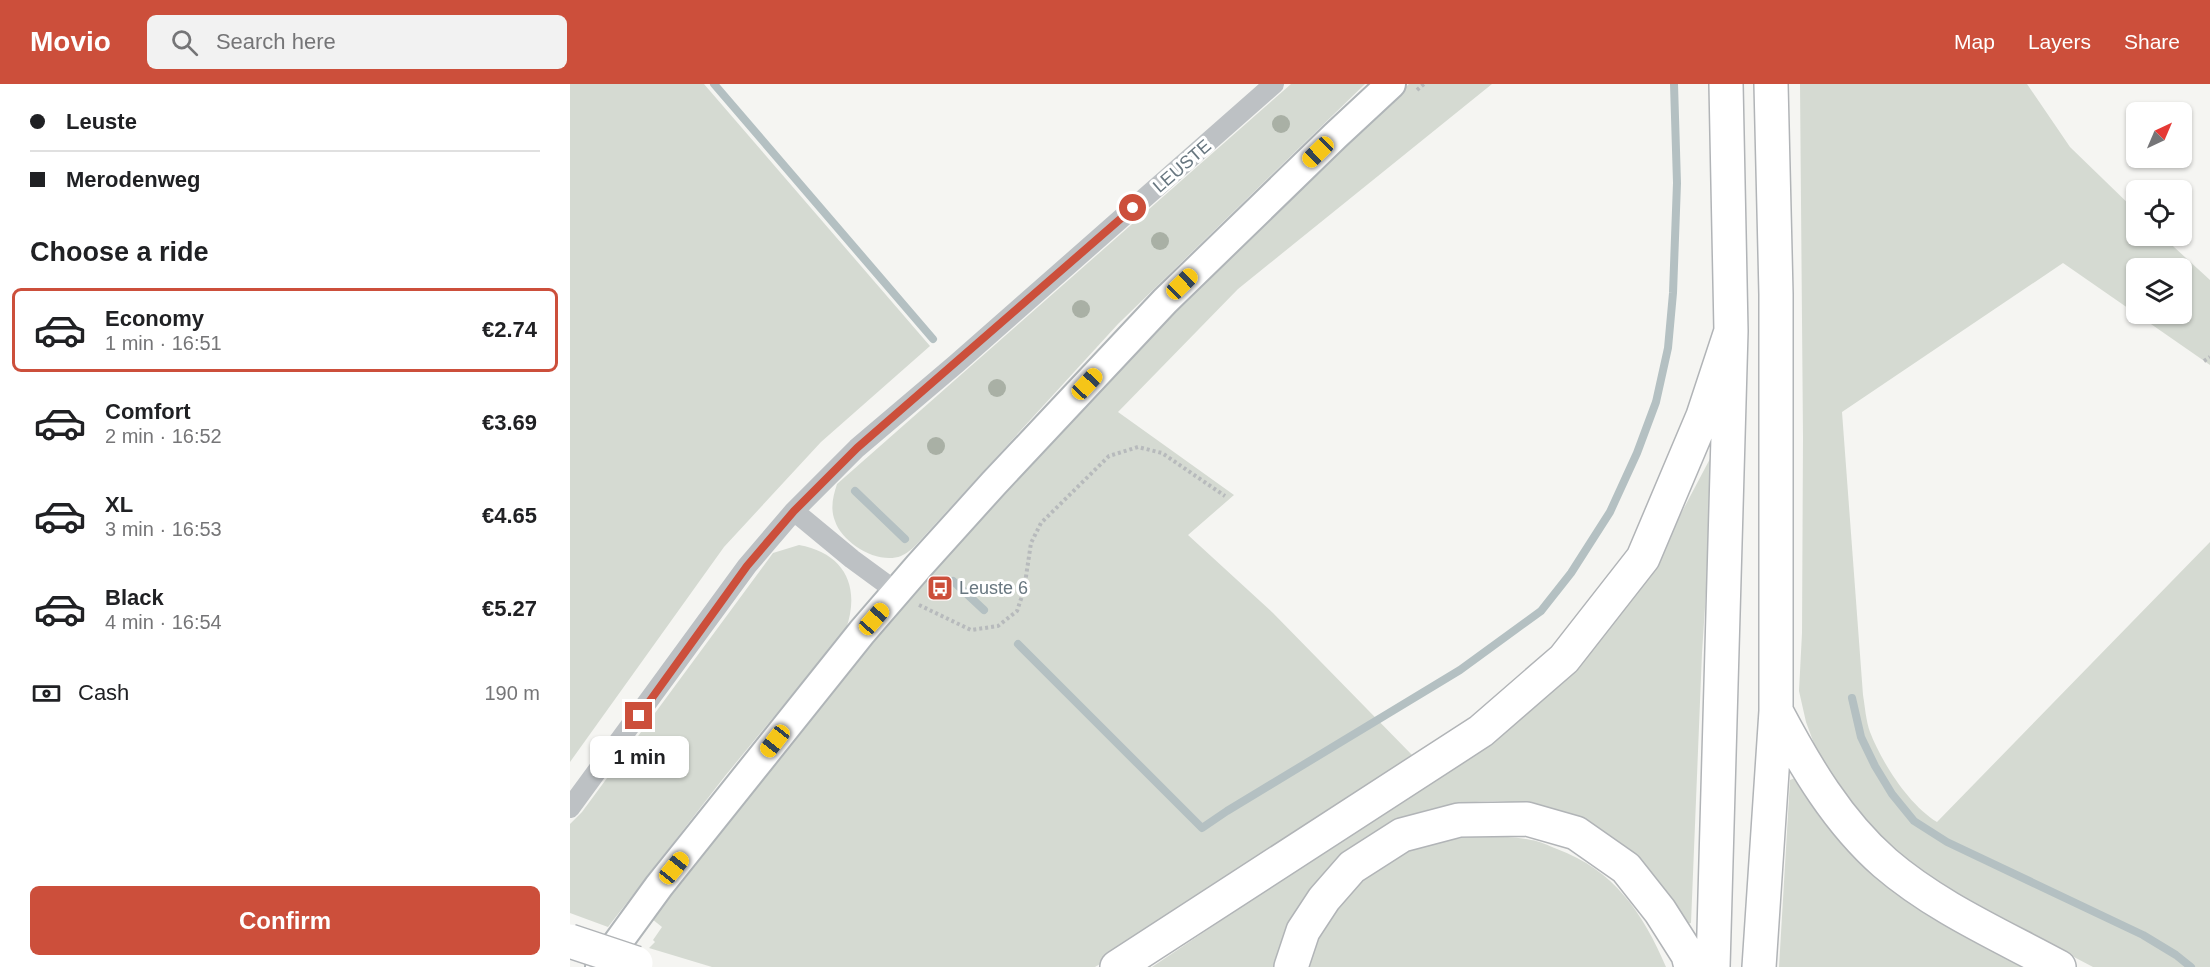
<!DOCTYPE html>
<meta charset="utf-8">
<style>
body{margin:0;font-family:Arial,sans-serif;background:#f2f2f2;color:#202124;height:100vh;display:flex;flex-direction:column;font-size:22px;white-space:nowrap}
*{box-sizing:border-box;margin:0}
p{font-size:20px;color:#757577}
.icon{flex:none;width:33px;height:33px;fill:none;stroke:currentColor;stroke-width:2;stroke-linecap:round;stroke-linejoin:round}
.map{position:relative;flex:1;overflow:hidden}
.sheet{display:flex;flex-direction:column;background:#fff;width:570px}
.sheet>*{flex:none}
.guide{display:grid;align-content:center;height:132px;padding:0 30px;background:#fff}
.needle{width:39px;rotate:44deg}
.buttons{position:absolute;left:1556px;top:18px;display:grid;gap:12px}
.buttons a{display:grid;place-items:center;width:66px;height:66px;border-radius:9px;background:#fff;box-shadow:0 2px 4px #0004;font-size:30px}
.end{position:absolute;width:27px;height:27px;margin:-14px;border:8px solid #cc4f3b;background:#fff;box-shadow:0 0 0 3px #fff}
.from{border-radius:50%}
.bubble{position:absolute;height:42px;border-radius:9px;background:#fff;box-shadow:0 2px 4px #0004;font-size:20px;font-weight:700;line-height:42px;text-align:center}
.car{position:absolute;width:18px;height:36px;margin:-18px -9px;border-radius:8px;box-shadow:0 0 4px 2px #0007;background:linear-gradient(#f5c518 24%,#345 0 40%,#f5c518 0 76%,#345 0 86%,#f5c518 0)}
.guide b{display:flex;align-items:center;gap:21px;height:57px;font-size:22px}
.guide b+b{border-top:2px solid #e0e0e0}
.guide i{width:15px;height:15px;background:#202124}
ul{padding:0;list-style:none}
li{display:flex;align-items:center;gap:18px;height:84px;margin:0 12px 9px;padding:0 18px;border:3px solid transparent;border-radius:9px}
li div{flex:1}
li b{display:block;font-size:22px}
li em{font-style:normal;font-weight:700}
li.active{border-color:#cc4f3b}
li>.icon{width:54px;height:54px;stroke-width:1.5}
h2{padding:0 30px;font-size:27px;line-height:72px}
.pay{display:flex;align-items:center;gap:15px;height:66px;padding:0 30px;font-size:22px}
.pay p{margin-inline-start:auto}
.action{display:flex;gap:12px;margin-top:auto;padding:12px 30px}
.action a{flex:1;height:69px;border-radius:9px;background:#cc4f3b;color:#fff;font-size:24px;font-weight:700;line-height:69px;text-align:center}
header{display:flex;align-items:center;gap:36px;box-sizing:border-box;height:84px;padding:0 30px;background:#cc4f3b;color:#fff}
header strong{font-size:28px}
nav{display:flex;gap:33px;margin-inline-start:auto;font-size:21px}
.search{width:420px;height:54px;background:#f2f2f2;display:flex;align-items:center;gap:15px;box-sizing:border-box;padding:0 21px;border-radius:9px;color:#757577;font-size:22px}
main{display:flex;flex:1;min-height:0}
.map>svg:first-child{display:block}
.green{fill:#d5dad2;fill-rule:evenodd}
.lines{fill:none;stroke-linecap:round;stroke-linejoin:round}
.stream{stroke:#b4c0c2;stroke-width:8}
.secondary-casing{stroke:#b0b5b8;stroke-width:32}
.highway-casing{stroke:#b1b4b7;stroke-width:36}
.path{stroke:#b7babc;stroke-width:4;stroke-dasharray:3 3;stroke-linecap:butt}
.street{stroke:#bdc1c4;stroke-width:20}
.secondary{stroke:#fff;stroke-width:28}
.highway{stroke:#fff;stroke-width:33}
.highway-bridge-casing{stroke:#b1b4b7;stroke-width:36;stroke-linecap:butt}
.highway-bridge{stroke:#fff;stroke-width:33}
.tree{fill:#a9b0a5}
.route{stroke:#cc4f3b;stroke-width:8}
.labels{text-anchor:middle;stroke-width:6;stroke-linejoin:round;paint-order:stroke}
.street-label{font-size:18px;fill:#687780;stroke:#fff}
.poi-label{font-size:18px;fill:#687780;stroke:#fff;text-anchor:start}
</style>
<header>
<strong>Movio</strong>
<div class="search"><svg class="icon" aria-label="search" viewBox="0 0 24 24"><circle cx="10" cy="10" r="6"/><path d="M15 15l6 6"/></svg>Search here</div>
<nav><a>Map</a><a>Layers</a><a>Share</a></nav>
</header>
<main>
<section class="sheet">
<div class="guide">
<b><i class="from"></i>Leuste</b>
<b><i></i>Merodenweg</b>
</div>
<h2>Choose a ride</h2>
<ul>
<li class="active"><svg class="icon" aria-label="car" viewBox="0 0 24 24"><path d="M5 17H2v-5l4-1 3-4h7l3 4 3 1v5h-3M9 17h6M6 11h13"/><circle cx="7" cy="17" r="2"/><circle cx="17" cy="17" r="2"/></svg><div><b>Economy</b><p>1 min · 16:51</p></div><em>€2.74</em></li>
<li><svg class="icon" aria-label="car" viewBox="0 0 24 24"><path d="M5 17H2v-5l4-1 3-4h7l3 4 3 1v5h-3M9 17h6M6 11h13"/><circle cx="7" cy="17" r="2"/><circle cx="17" cy="17" r="2"/></svg><div><b>Comfort</b><p>2 min · 16:52</p></div><em>€3.69</em></li>
<li><svg class="icon" aria-label="car" viewBox="0 0 24 24"><path d="M5 17H2v-5l4-1 3-4h7l3 4 3 1v5h-3M9 17h6M6 11h13"/><circle cx="7" cy="17" r="2"/><circle cx="17" cy="17" r="2"/></svg><div><b>XL</b><p>3 min · 16:53</p></div><em>€4.65</em></li>
<li><svg class="icon" aria-label="car" viewBox="0 0 24 24"><path d="M5 17H2v-5l4-1 3-4h7l3 4 3 1v5h-3M9 17h6M6 11h13"/><circle cx="7" cy="17" r="2"/><circle cx="17" cy="17" r="2"/></svg><div><b>Black</b><p>4 min · 16:54</p></div><em>€5.27</em></li>
</ul>
<div class="pay"><svg class="icon" aria-label="cash" viewBox="0 0 24 24"><path d="M3 7h18v10H3z"/><circle cx="12" cy="12" r="2"/></svg>Cash<p>190 m</p></div>
<div class="action"><a>Confirm</a></div>
</section>
<div class="map">
<svg width="1640" height="883" viewBox="0 0 1640 883">
<rect width="100%" height="100%" fill="#f5f5f2"/>
<!-- green -->
<path class="green" d="M0,0h134l226,262 -109,96 -97,105 -154,215z
M721,0h74l-247,240 -202,221c-4,4 -10,9 -15,11 -23,9 -59,-13 -66,-35 -5,-12 -2,-25 2,-37z
M839,0h83l-254,205 -120,123 116,83 -46,40 85,78 140,143 -277,187 -41,24h-383l-63,-19 6,-6 -2,-2 9,-13 -10,-8c226,-301 478,-582 757,-835z
M1230,0h227l43,63 66,64v25h26l48,44v85l-147,-102 -221,149 21,283c2,12 3,26 7,37 12,31 39,73 67,90l273,-280v425h-117l-145,-76 -24,-15 -49,-40 -36,-45 -23,-42 -10,-27 -7,-31 3,-58 1,-195zM1566,184h45v46h-45z
M1142,371h3l-13,198 -11,270 -4,1c-13,-22 -28,-45 -48,-61 -14,-12 -40,-21 -57,-29 -18,-9 -37,-23 -57,-29 -18,-5 -41,-4 -59,-2 -67,6 -134,45 -167,105 -11,19 -18,39 -25,59h-122l345,-232 169,-193z
M229,461c45,8 62,41 47,84l-121,147 -117,151 -38,-14v-89l12,-12 191,-259z
M1225,694l23,37 21,25 36,34 153,93h-249l11,-187z
M920,751c13,2 27,2 41,5 9,1 18,6 26,9 57,21 86,64 109,118h-358c14,-53 59,-100 109,-119 23,-9 48,-10 73,-13z"/>
<g class="lines">
<!-- stream -->
<path class="stream" d="M144,0l219,255
M285,407l50,48
M383,497l31,29
M448,560l184,184 25,-17 233,-141 81,-59 30,-38 39,-61 27,-59 19,-51 12,-54 5,-55 4,-110 -3,-99
M1282,614l9,39 14,29 17,28 22,27 33,21 196,93 33,20 15,12"/>
<!-- secondary casing -->
<g class="secondary-casing">
<path id="secondary" d="M30,883l59,-81 203,-254 57,-66 75,-83 171,-182 170,-165 56,-52"/>
</g>
<!-- highway casing -->
<g class="highway-casing">
<path id="highway" d="M1206,627c29,55 62,111 109,152 51,44 115,72 174,104
M547,883l364,-236 83,-72 79,-101 60,-142 28,-85
M721,883l12,-36 21,-32 28,-32 50,-32 57,-15 68,-1 49,14 50,35 34,43 28,44 3,12
M1143,883l18,-636 -5,-247
M1189,883l17,-256v-417l-5,-210"/>
</g>
<!-- path -->
<path class="path" d="M847,6l7,-6
M1634,277l6,-4
M349,521l52,25 27,-4 19,-15 7,-21 7,-47 10,-20 68,-67 29,-9 24,6 63,43"/>
<!-- street -->
<path class="street" d="M224,427l63,-63 99,-84 318,-280
M0,724l177,-242 47,-55 58,48 45,33"/>
<!-- secondary -->
<use href="#secondary" class="secondary"/>
<!-- highway -->
<use href="#highway" class="highway"/>
<!-- highway-bridge casing -->
<g class="highway-bridge-casing">
<path id="highway-bridge" d="M0,857l66,22"/>
</g>
<!-- highway-bridge -->
<use href="#highway-bridge" class="highway-bridge"/>
</g>
<!-- trees -->
<g class="tree">
<circle cx="711" cy="40" r="9"/>
<circle cx="590" cy="157" r="9"/>
<circle cx="511" cy="225" r="9"/>
<circle cx="427" cy="304" r="9"/>
<circle cx="366" cy="362" r="9"/>
</g>
<g class="lines">
<!-- route -->
<path class="route" d="M69,632l108,-150 47,-55 63,-63 276,-240"/>
</g>
<!-- icons -->
<defs>
<g id="bus-square" transform="scale(1.35)"><rect x="-9" y="-9" width="18" height="18" rx="4" fill="#cc4f3b" stroke="#fff"/><path d="M-5-6H5V4H4V6H2V4H-2V6H-4V4H-5ZM-3.5-4V0h7V-4ZM-3.5 1.2v1.5H-2V1.2ZM2 1.2v1.5H3.5V1.2Z" fill="#fff"/></g>
</defs>
<g fill-rule="evenodd">
<use href="#bus-square" x="370" y="504"/>
</g>
<g class="labels">
<!-- street labels -->
<g class="street-label">
<text transform="translate(612 82) rotate(-41)" y="6">LEUSTE</text>
</g>
<!-- poi labels -->
<g class="poi-label">
<text x="389" y="510">Leuste 6</text>
</g>
</g>
</svg>
<div class="buttons">
<a><svg class="needle" viewBox="-14 -14 28 28"><path d="M0-13l5 13h-10z" fill="#e53935"/><path d="M0 13l5-13h-10z" fill="#757577"/></svg></a>
<a><svg class="icon" aria-label="locate" viewBox="0 0 24 24"><circle cx="12" cy="12" r="6"/><path d="M12 2v4M12 18v4M2 12h4M18 12h4"/></svg></a>
<a><svg class="icon" aria-label="layers" viewBox="0 0 24 24"><path d="M12 4l9 5-9 5-9-5zM3 14l9 5 9-5"/></svg></a>
</div>
<i class="end from" style="left:563px;top:124px"></i>
<i class="end" style="left:69px;top:632px"></i>
<div class="bubble" style="left:20px;top:652px;width:99px">1 min</div>
<i class="car" style="left:748px;top:68px;rotate:226deg"></i>
<i class="car" style="left:612px;top:200px;rotate:46deg"></i>
<i class="car" style="left:517px;top:300px;rotate:43deg"></i>
<i class="car" style="left:304px;top:535px;rotate:41deg"></i>
<i class="car" style="left:205px;top:657px;rotate:218deg"></i>
<i class="car" style="left:104px;top:784px;rotate:39deg"></i>
</div>
</main>
